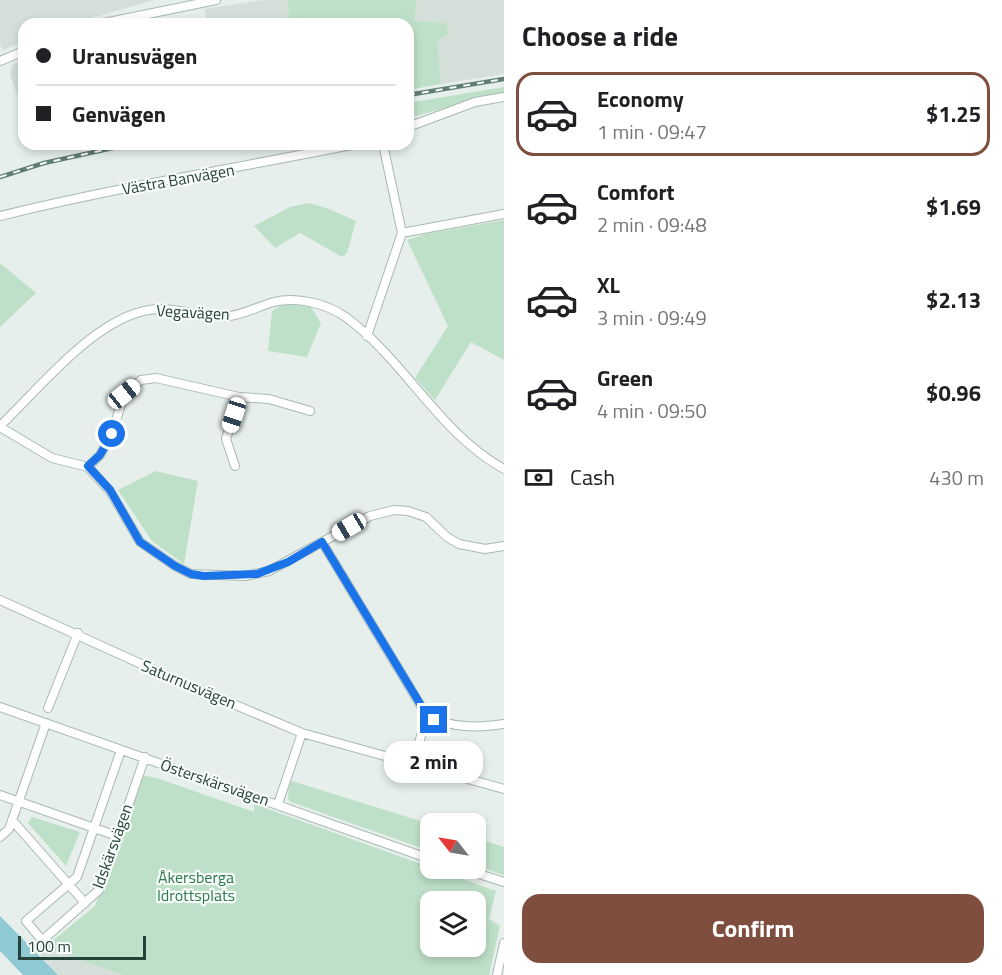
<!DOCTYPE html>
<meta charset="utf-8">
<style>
body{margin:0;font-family:"Titillium Web",sans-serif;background:#f6f6f6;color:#202124;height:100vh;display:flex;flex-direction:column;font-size:22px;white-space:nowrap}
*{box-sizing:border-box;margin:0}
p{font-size:20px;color:#757577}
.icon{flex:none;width:33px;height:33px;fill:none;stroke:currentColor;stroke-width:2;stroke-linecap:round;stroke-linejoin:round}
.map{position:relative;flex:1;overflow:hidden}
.panel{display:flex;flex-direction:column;background:#fff;width:498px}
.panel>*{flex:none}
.hud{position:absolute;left:18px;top:18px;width:396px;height:132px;border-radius:18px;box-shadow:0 3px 9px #0003;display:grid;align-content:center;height:132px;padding:0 18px;background:#fff}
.needle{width:39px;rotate:301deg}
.fabs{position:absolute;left:420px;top:813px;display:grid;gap:12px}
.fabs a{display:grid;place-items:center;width:66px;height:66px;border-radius:12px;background:#fff;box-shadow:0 3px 9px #0003;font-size:30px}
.scale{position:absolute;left:18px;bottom:15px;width:128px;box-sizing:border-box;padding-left:6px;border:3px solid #24423a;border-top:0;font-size:16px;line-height:21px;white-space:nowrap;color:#24423a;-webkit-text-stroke:4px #f7fbf9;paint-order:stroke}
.end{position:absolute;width:27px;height:27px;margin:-14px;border:8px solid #1a73e8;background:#fff;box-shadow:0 0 0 3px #fff}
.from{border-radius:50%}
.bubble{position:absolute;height:42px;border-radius:18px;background:#fff;box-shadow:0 3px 9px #0003;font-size:20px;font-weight:700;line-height:42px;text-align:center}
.car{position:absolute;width:18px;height:36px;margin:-18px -9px;border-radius:8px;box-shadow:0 0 4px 2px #0007;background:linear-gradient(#fff 24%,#345 0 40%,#fff 0 76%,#345 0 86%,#fff 0)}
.hud b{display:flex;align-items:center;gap:21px;height:57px;font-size:22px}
.hud b+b{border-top:2px solid #e0e0e0}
.hud i{width:15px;height:15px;background:#202124}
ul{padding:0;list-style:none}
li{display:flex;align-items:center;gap:18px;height:84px;margin:0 12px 9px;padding:0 6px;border:3px solid transparent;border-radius:18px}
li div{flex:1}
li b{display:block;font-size:22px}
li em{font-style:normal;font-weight:700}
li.current{border-color:#7f4e3f}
li>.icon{width:54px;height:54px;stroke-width:1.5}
h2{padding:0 18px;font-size:27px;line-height:72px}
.pay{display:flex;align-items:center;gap:15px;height:66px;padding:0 18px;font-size:22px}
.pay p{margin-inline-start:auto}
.cta{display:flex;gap:12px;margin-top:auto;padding:12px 18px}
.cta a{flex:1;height:69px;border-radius:18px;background:#7f4e3f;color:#fff;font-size:24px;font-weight:700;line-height:69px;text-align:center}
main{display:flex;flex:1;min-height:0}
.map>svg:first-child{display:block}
.built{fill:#d4dfda}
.green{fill:#bfe0c8;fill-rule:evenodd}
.water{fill:#8ec9d4}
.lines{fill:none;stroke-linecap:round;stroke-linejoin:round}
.street-casing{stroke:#a8b8b2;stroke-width:10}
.street{stroke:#fff;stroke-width:8}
.rail-casing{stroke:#5f7d75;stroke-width:4.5}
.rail{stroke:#f7fbf9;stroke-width:2;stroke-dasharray:7;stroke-linecap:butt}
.route{stroke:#1a73e8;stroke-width:8}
.labels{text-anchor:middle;stroke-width:4.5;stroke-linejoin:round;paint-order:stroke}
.street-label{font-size:16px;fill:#24423a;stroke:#f7fbf9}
.park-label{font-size:16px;fill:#2d7a4b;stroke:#f7fbf9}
</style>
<main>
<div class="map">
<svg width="504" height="975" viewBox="0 0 504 975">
<rect width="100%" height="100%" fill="#e6efeb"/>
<!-- built -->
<path class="built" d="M0,0h155l-86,24h-45v17l-21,9 -3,-5z
M265,0h22l3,24h-82l-4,-15z
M416,0h88v74l-63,10 -4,-43 -22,-20z
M24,61v55l-14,-42 2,-9z
M45,947l78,28h-65l-18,-20z"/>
<!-- green -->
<path class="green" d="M287,0h129l-1,21 31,2 3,11 -12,7 4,43 -33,6v-66h-118z
M504,87v6c-31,5 -59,16 -89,23l-2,-6 -5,1v-8z
M309,203l20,6 27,12 -9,32 -5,4 -42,-24 -25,15 -21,-22 36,-19z
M504,220v140l-33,-18 -36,58 -20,-22 33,-52 -41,-86 19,-6z
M0,263l36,30 -36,34z
M284,304l27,3 10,16 -14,34 -39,-6 4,-40z
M156,471l42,10 -14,83 -32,-23 -34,-51z
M140,775l17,3 97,34v-8l242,87 -7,28 11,7 -11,49h-366l-78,-28 50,-41zM430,902h46v44h-46z
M289,780l141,44v27l-139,-49 -3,-3z
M32,817l48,15 -14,34 -38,-43z
M476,838l28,9v28l-28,-9z"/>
<!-- water -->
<path class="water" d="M0,916l58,59h-35l-23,-24z"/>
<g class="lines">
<!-- street casing -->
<g class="street-casing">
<path id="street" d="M99,24l117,-24
M0,61l24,-10
M408,127l67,-25 29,-5
M0,216c118,-29 237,-48 356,-72
M402,233l102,-19
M367,336l35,-103 -19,-89
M0,426c40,-38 100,-115 158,-117 23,-1 48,10 72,7 15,-2 29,-10 44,-14 23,-6 54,2 73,16 59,44 92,115 157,151
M0,427l52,31 36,9 22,24 30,51 35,24 16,8 54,2 24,-5 101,-55 24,-6 14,1 18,6 21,20 12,7 26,5 19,-3
M235,466l-9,-27 13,-42
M88,467l12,-12 12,-21 12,-40 17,-14 15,-2 83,19 30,2 41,12
M322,542l105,174 -14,47
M0,600l181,82 121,51
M0,707l430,152
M48,708l30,-75
M427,716c25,12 50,12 77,8
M121,750l-44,127 -51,44 15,18 4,-1 54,-48 46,-133
M0,795l117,41
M278,804l24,-71 202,56
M12,820l73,83
M0,837l9,-8 37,-106
M460,868l44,14
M497,975l7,-32"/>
</g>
<!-- street -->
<use href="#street" class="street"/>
<!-- rail casing -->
<g class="rail-casing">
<path id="rail" d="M408,95l96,-16
M0,177l44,-14 87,-19"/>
</g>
<!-- rail -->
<use href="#rail" class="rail"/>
</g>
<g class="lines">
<!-- route -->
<path class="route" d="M112,434l-12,21 -12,11 22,24 30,52 35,24 16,8 13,2 53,-2 31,-12 34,-20 106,175 6,3"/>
</g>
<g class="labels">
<!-- street labels -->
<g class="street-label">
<text transform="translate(178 179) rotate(-10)" y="6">Västra Banvägen</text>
<text transform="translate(193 312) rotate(3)" y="6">Vegavägen</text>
<text transform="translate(189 684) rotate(23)" y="6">Saturnusvägen</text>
<text transform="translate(215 782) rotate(19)" y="6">Österskärsvägen</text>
<text transform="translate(112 846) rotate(-70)" y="6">Idskärsvägen</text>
</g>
<!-- park labels -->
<g class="park-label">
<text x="196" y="883">Åkersberga<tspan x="196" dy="18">Idrottsplats</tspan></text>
</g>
</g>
</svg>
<div class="fabs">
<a><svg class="needle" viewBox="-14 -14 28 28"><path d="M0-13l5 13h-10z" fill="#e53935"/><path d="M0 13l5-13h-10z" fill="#757577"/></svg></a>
<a><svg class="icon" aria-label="layers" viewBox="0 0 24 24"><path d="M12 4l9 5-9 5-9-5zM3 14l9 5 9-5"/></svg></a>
</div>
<div class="scale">100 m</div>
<i class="end from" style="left:112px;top:434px"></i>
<i class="end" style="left:434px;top:720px"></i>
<div class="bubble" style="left:384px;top:741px;width:99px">2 min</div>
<i class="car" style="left:124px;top:394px;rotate:51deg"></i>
<i class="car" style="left:234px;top:415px;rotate:198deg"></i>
<i class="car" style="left:349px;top:527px;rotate:240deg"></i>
<div class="hud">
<b><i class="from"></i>Uranusvägen</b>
<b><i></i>Genvägen</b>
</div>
</div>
<section class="panel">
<h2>Choose a ride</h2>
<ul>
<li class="current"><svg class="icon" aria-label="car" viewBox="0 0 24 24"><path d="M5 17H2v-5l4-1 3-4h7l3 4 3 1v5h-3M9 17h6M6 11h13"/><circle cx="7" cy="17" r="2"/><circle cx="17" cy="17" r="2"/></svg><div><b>Economy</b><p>1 min · 09:47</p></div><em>$1.25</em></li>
<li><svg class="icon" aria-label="car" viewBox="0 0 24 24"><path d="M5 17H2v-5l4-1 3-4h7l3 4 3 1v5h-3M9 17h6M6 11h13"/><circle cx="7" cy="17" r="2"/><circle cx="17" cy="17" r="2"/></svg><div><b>Comfort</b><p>2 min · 09:48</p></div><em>$1.69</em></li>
<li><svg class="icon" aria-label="car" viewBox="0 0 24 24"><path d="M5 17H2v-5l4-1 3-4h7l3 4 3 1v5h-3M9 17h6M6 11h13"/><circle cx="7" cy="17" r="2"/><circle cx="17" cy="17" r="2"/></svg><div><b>XL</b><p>3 min · 09:49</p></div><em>$2.13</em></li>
<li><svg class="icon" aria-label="car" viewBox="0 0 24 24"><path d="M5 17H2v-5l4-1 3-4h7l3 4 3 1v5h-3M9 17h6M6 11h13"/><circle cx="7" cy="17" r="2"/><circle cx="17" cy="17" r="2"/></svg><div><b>Green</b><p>4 min · 09:50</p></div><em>$0.96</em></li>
</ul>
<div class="pay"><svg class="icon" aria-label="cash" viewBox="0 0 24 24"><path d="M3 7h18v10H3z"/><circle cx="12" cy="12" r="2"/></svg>Cash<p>430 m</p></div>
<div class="cta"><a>Confirm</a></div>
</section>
</main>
